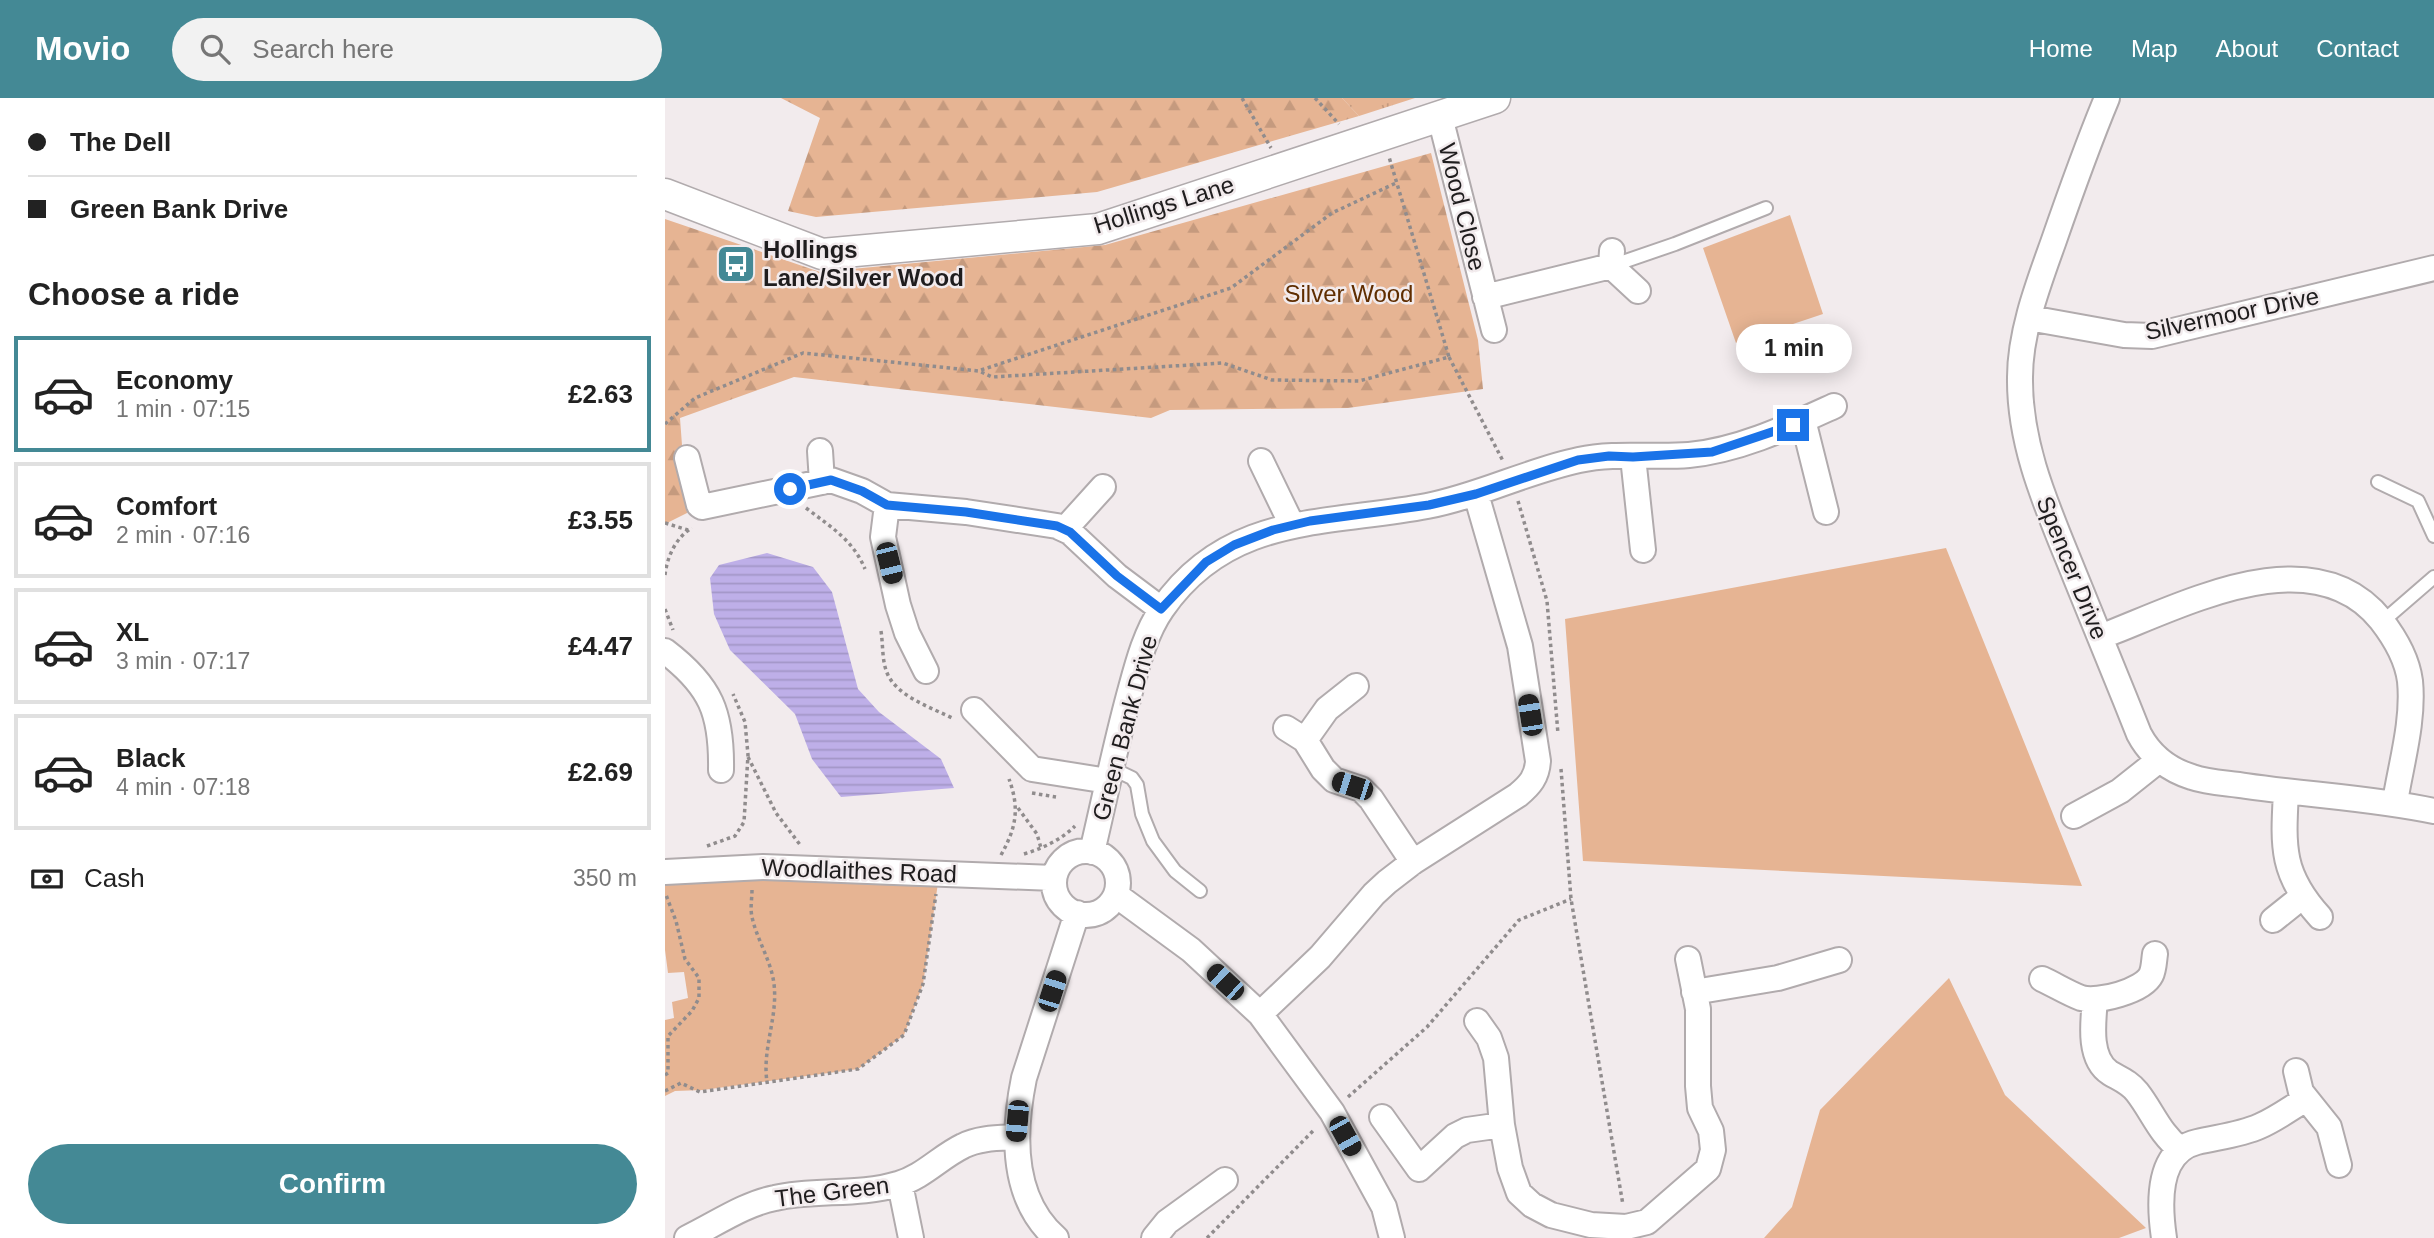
<!DOCTYPE html>
<meta charset="utf-8">
<style>
body{margin:0;font-family:Helvetica,sans-serif;background:#f2f2f2;color:#222;height:100vh;display:flex;flex-direction:column;font-size:26px;white-space:nowrap}
*{box-sizing:border-box;margin:0}
p{font-size:23px;color:#767676}
.icon{flex:none;width:38px;height:38px;fill:none;stroke:currentColor;stroke-width:2;stroke-linecap:round;stroke-linejoin:round}
.map{position:relative;flex:1;overflow:hidden}
.details{display:flex;flex-direction:column;background:#fff;width:665px}
.details>*{flex:none}
.guide{display:grid;align-content:center;height:154px;padding:0 28px;background:#fff}
.end{position:absolute;width:32px;height:32px;margin:-16px;border:9px solid #1a73e8;background:#fff;box-shadow:0 0 0 4px #fff}
.from{border-radius:50%}
.bubble{position:absolute;height:49px;border-radius:24px;background:#fff;box-shadow:0 4px 18px #0003;font-size:23px;font-weight:800;line-height:49px;text-align:center}
.car{position:absolute;width:21px;height:42px;margin:-21px -10px;border-radius:9px;box-shadow:0 0 5px 2px #0007;background:linear-gradient(#222 24%,#8ab4d8 0 40%,#222 0 76%,#8ab4d8 0 86%,#222 0)}
.guide b{display:flex;align-items:center;gap:24px;height:66px;font-size:26px}
.guide b+b{border-top:2px solid #e0e0e0}
.guide i{width:18px;height:18px;background:#222}
ul{padding:0;list-style:none}
li{display:flex;align-items:center;gap:21px;height:116px;margin:0 14px 10px;padding:0 14px;border:4px solid #e0e0e0;border-radius:0px}
li div{flex:1}
li b{display:block;font-size:26px}
li em{font-style:normal;font-weight:800}
li.on{border-color:#448995}
li>.icon{width:63px;height:63px;stroke-width:1.5}
h2{padding:0 28px;font-size:32px;line-height:84px}
.pay{display:flex;align-items:center;gap:18px;height:77px;padding:0 28px;font-size:26px}
.pay p{margin-inline-start:auto}
.primary-button{display:flex;gap:14px;margin-top:auto;padding:14px 28px}
.primary-button a{flex:1;height:80px;border-radius:42px;background:#448995;color:#fff;font-size:28px;font-weight:800;line-height:80px;text-align:center}
header{display:flex;align-items:center;gap:42px;box-sizing:border-box;height:98px;padding:0 35px;background:#448995;color:#fff}
header strong{font-size:33px}
nav{display:flex;gap:38px;margin-inline-start:auto;font-size:24px}
.search{width:490px;height:63px;background:#f2f2f2;display:flex;align-items:center;gap:18px;box-sizing:border-box;padding:0 24px;border-radius:38px;color:#767676;font-size:26px}
main{display:flex;flex:1;min-height:0}
.map>svg:first-child{display:block}
.grass{fill:#e6b493}
.forest{fill:url(#forest-firs)}
.park{fill:url(#park-tufts)}
.water{fill:url(#water-rules)}
.lines{fill:none;stroke-linecap:round;stroke-linejoin:round}
.service-casing{stroke:#b1abad;stroke-width:16}
.minor-casing{stroke:#b1abad;stroke-width:28}
.tertiary-casing{stroke:#b1abad;stroke-width:33}
.path{stroke:#908c8d;stroke-width:3.5;stroke-dasharray:3.5 3.5;stroke-linecap:butt}
.service{stroke:#fff;stroke-width:12}
.minor{stroke:#fff;stroke-width:24}
.tertiary{stroke:#fff;stroke-width:30}
.route{stroke:#1a73e8;stroke-width:9}
.labels{text-anchor:middle;stroke-width:5;stroke-linejoin:round;paint-order:stroke}
.street-label{font-size:24px;fill:#1f1d1e;stroke:#f2ebed}
.poi-label{font-size:24px;font-weight:bold;fill:#1f1d1e;stroke:#f2ebed;text-anchor:start}
.park-label{font-size:24px;fill:#5f2d00;stroke:#f2ebed}
</style>
<header>
<strong>Movio</strong>
<div class="search"><svg class="icon" aria-label="search" viewBox="0 0 24 24"><circle cx="10" cy="10" r="6"/><path d="M15 15l6 6"/></svg>Search here</div>
<nav><a>Home</a><a>Map</a><a>About</a><a>Contact</a></nav>
</header>
<main>
<section class="details">
<div class="guide">
<b><i class="from"></i>The Dell</b>
<b><i></i>Green Bank Drive</b>
</div>
<h2>Choose a ride</h2>
<ul>
<li class="on"><svg class="icon" aria-label="car" viewBox="0 0 24 24"><path d="M5 17H2v-5l4-1 3-4h7l3 4 3 1v5h-3M9 17h6M6 11h13"/><circle cx="7" cy="17" r="2"/><circle cx="17" cy="17" r="2"/></svg><div><b>Economy</b><p>1 min · 07:15</p></div><em>£2.63</em></li>
<li><svg class="icon" aria-label="car" viewBox="0 0 24 24"><path d="M5 17H2v-5l4-1 3-4h7l3 4 3 1v5h-3M9 17h6M6 11h13"/><circle cx="7" cy="17" r="2"/><circle cx="17" cy="17" r="2"/></svg><div><b>Comfort</b><p>2 min · 07:16</p></div><em>£3.55</em></li>
<li><svg class="icon" aria-label="car" viewBox="0 0 24 24"><path d="M5 17H2v-5l4-1 3-4h7l3 4 3 1v5h-3M9 17h6M6 11h13"/><circle cx="7" cy="17" r="2"/><circle cx="17" cy="17" r="2"/></svg><div><b>XL</b><p>3 min · 07:17</p></div><em>£4.47</em></li>
<li><svg class="icon" aria-label="car" viewBox="0 0 24 24"><path d="M5 17H2v-5l4-1 3-4h7l3 4 3 1v5h-3M9 17h6M6 11h13"/><circle cx="7" cy="17" r="2"/><circle cx="17" cy="17" r="2"/></svg><div><b>Black</b><p>4 min · 07:18</p></div><em>£2.69</em></li>
</ul>
<div class="pay"><svg class="icon" aria-label="cash" viewBox="0 0 24 24"><path d="M3 7h18v10H3z"/><circle cx="12" cy="12" r="2"/></svg>Cash<p>350 m</p></div>
<div class="primary-button"><a>Confirm</a></div>
</section>
<div class="map">
<svg width="1769" height="1140" viewBox="0 0 1769 1140">
<defs>
<pattern id="forest-firs" width="22" height="20" patternUnits="userSpaceOnUse" patternTransform="scale(1.75)"><rect width="22" height="20" fill="#e6b493"/><path d="M5 1l3.5 6h-7zM16 11l3.5 6h-7z" fill="#c59a7e"/></pattern>
<pattern id="park-tufts" width="24" height="20" patternUnits="userSpaceOnUse" patternTransform="scale(1.75)"><rect width="24" height="20" fill="#e6b493"/><path d="M3 7l-1-3M5 7V3M7 7l1-3M15 17l-1-3M17 17v-4M19 17l1-3" fill="none" stroke="#c59a7e"/></pattern>
<pattern id="water-rules" width="6" height="5" patternUnits="userSpaceOnUse" patternTransform="scale(1.75)"><rect width="6" height="5" fill="#beafe8"/><path d="M0 2.5h6" fill="none" stroke="#a396c7"/></pattern>
</defs>
<rect width="100%" height="100%" fill="#f2ebed"/>
<!-- grass -->
<path class="grass" d="M1125,117l33,99 -87,29 -33,-95z
M1281,450l136,338 -499,-25 -18,-242z
M0,774l273,11 -15,101 -19,51 -46,34 -155,21 -28,1 -10,5v-76l9,-2 -2,-16 16,-4 -4,-26 -16,1 -3,-23z
M1284,880l56,117 141,133 -27,10h-355l28,-31 28,-97z"/>
<!-- forest -->
<path class="forest" d="M116,0h561l17,18 -262,76 -281,25 -28,-6 32,-93z
M766,55l47,187 5,49 -135,19 -178,2 -19,8 -357,-41 -114,41 7,95 -22,11v-305l155,53 285,-27z"/>
<!-- park -->
<path class="park" d="M677,0h73l-56,18z"/>
<!-- water -->
<path class="water" d="M102,455l46,14 19,25 26,97 21,23 62,47 13,29 -113,9 -29,-38 -17,-45 -65,-64 -16,-36 -4,-36 9,-13z"/>
<g class="lines">
<!-- service casing -->
<g class="service-casing">
<path id="service" d="M946,168l64,-22 91,-36
M1713,384l40,19 16,35
M1717,524l52,-45
M446,670l21,10 5,7 5,29 11,27 22,30 25,20"/>
</g>
<!-- minor casing -->
<g class="minor-casing">
<path id="minor" d="M1442,0c-20,48 -37,96 -54,145 -15,42 -33,89 -33,134 -1,71 29,134 55,199 21,52 43,105 64,158 11,21 30,36 53,43 17,6 36,6 54,9 62,9 126,12 188,25
M775,19l54,213
M947,153l-1,15 27,25
M820,199l126,-31
M1364,220l95,17 28,1 282,-68
M1138,322l23,92
M155,353l2,31
M968,359l10,93
M22,360l12,47 3,2 129,-27 31,11 25,14 79,7 91,14 13,6 47,44 44,33
M596,363l31,64
M222,407l-4,32 15,68 9,28 19,38
M400,431l38,-42
M1435,539c80,-30 212,-103 281,-17 14,18 26,38 29,61 4,40 -9,83 -15,121
M0,553c46,35 57,62 56,119
M309,612l58,59 76,12
M621,630l19,12 18,29 11,11 27,9 10,10 42,63
M640,642l22,-31 29,-23
M1621,694c-3,55 -5,82 34,125
M1409,718l46,-25 39,-31
M389 785a32 32 0 1 1 64 0a32 32 0 1 1-64 0Z
M427,754c13,-55 24,-110 39,-164 7,-26 15,-56 31,-79 66,-96 165,-84 265,-103 52,-10 100,-35 152,-46 36,-8 74,-2 110,-5 51,-5 99,-28 145,-49
M0,774l98,-5 291,11
M451,797l75,55 69,64 72,98 52,95 8,31
M1608,822l30,-24
M1377,881c13,6 26,14 39,19 17,5 62,-7 70,-23 3,-6 3,-15 4,-21
M1029,894l84,-14 61,-18
M1430,902c-2,22 -7,59 15,73 10,6 19,9 27,19 15,19 23,42 43,57
M595,916l60,-57 54,-63 13,-12 26,-20 105,-67c12,-10 19,-18 20,-34l-18,-115 -44,-152
M812,923l12,17 7,20 6,67 8,43 9,25 13,12 19,10 40,10 35,2 21,-5 61,-53 5,-19 -2,-19 -11,-23 -2,-22v-77l-10,-50
M1631,973l5,21 28,35 10,38
M717,1019l37,52 36,-33 12,-6 35,-5
M235,1086l11,54
M22,1140c29,-14 57,-34 88,-40 40,-9 84,-2 123,-14 25,-7 42,-27 65,-38 15,-8 35,-8 53,-9
M391,1140c-46,-40 -43,-106 -32,-160l53,-165
M489,1140l13,-16 58,-42
M1499,1140c-5,-34 -8,-86 33,-96 21,-5 43,-7 63,-16 16,-7 31,-18 46,-27"/>
</g>
<!-- tertiary casing -->
<g class="tertiary-casing">
<path id="tertiary" d="M0,96l157,60 276,-25 397,-131"/>
</g>
<!-- path -->
<path class="path" d="M577,0l29,50
M650,0l24,26
M784,259l54,104
M316,272l250,-82 101,-75 64,-30
M0,326l30,-26 108,-45 176,18 13,6 231,-14 49,17 87,1 90,-24 -60,-200
M853,403l29,100 11,133
M141,410c25,19 47,32 59,61
M0,425l23,7
M0,477c2,-18 11,-38 27,-47
M0,511l8,21
M216,533c2,13 1,27 5,39 8,26 45,37 68,49
M83,659l28,56 25,33
M896,671l10,130 52,306
M367,695l24,4
M353,710l19,26 4,14
M42,748l28,-10 9,-14 4,-67 -3,-33 -12,-28
M359,756c19,-6 37,-14 51,-28
M336,757c15,-27 19,-46 8,-76
M87,792c0,9 -2,18 0,27 5,23 19,43 22,67 4,34 -12,64 -7,98
M0,977l3,-2v-37l24,-25 7,-13v-20l-14,-19 -9,-38 -10,-26
M0,993l16,-8 19,9 158,-23 46,-34 19,-51 13,-90
M683,999l79,-70 92,-107 52,-21
M542,1140l108,-109"/>
<!-- service -->
<use href="#service" class="service"/>
<!-- minor -->
<use href="#minor" class="minor"/>
<!-- tertiary -->
<use href="#tertiary" class="tertiary"/>
</g>
<g class="lines">
<!-- route -->
<path class="route" d="M125,391l41,-9 31,11 25,14 79,7 91,14 13,6 47,44 44,33 45,-47 28,-17 39,-15 37,-9 119,-16 47,-11 102,-34 31,-4 24,1 79,-5 81,-27"/>
</g>
<!-- icons -->
<defs>
<g id="bus-square" transform="scale(2.0125)"><rect x="-9" y="-9" width="18" height="18" rx="4" fill="#448995" stroke="#f2ebed"/><path d="M-5-6H5V4H4V6H2V4H-2V6H-4V4H-5ZM-3.5-4V0h7V-4ZM-3.5 1.2v1.5H-2V1.2ZM2 1.2v1.5H3.5V1.2Z" fill="#fff"/></g>
</defs>
<g fill-rule="evenodd">
<use href="#bus-square" x="71" y="166"/>
</g>
<g class="labels">
<!-- street labels -->
<g class="street-label">
<text transform="translate(499 107) rotate(-17)" y="8">Hollings Lane</text>
<text transform="translate(797 109) rotate(76)" y="8">Wood Close</text>
<text transform="translate(1567 216) rotate(-12)" y="8">Silvermoor Drive</text>
<text transform="translate(1407 470) rotate(68)" y="8">Spencer Drive</text>
<text transform="translate(460 630) rotate(-75)" y="8">Green Bank Drive</text>
<text transform="translate(194 773) rotate(2)" y="8">Woodlaithes Road</text>
<text transform="translate(167 1094) rotate(-7)" y="8">The Green</text>
</g>
<!-- poi labels -->
<g class="poi-label">
<text x="98" y="160">Hollings<tspan x="98" dy="28">Lane/Silver Wood</tspan></text>
</g>
<!-- park labels -->
<g class="park-label">
<text x="684" y="204">Silver Wood</text>
</g>
</g>
</svg>
<i class="end from" style="left:125px;top:391px"></i>
<i class="end" style="left:1128px;top:327px"></i>
<div class="bubble" style="left:1071px;top:226px;width:116px">1 min</div>
<i class="car" style="left:224px;top:465px;rotate:166deg"></i>
<i class="car" style="left:865px;top:617px;rotate:351deg"></i>
<i class="car" style="left:687px;top:688px;rotate:288deg"></i>
<i class="car" style="left:560px;top:884px;rotate:313deg"></i>
<i class="car" style="left:387px;top:893px;rotate:18deg"></i>
<i class="car" style="left:352px;top:1023px;rotate:185deg"></i>
<i class="car" style="left:680px;top:1038px;rotate:151deg"></i>
</div>
</main>
